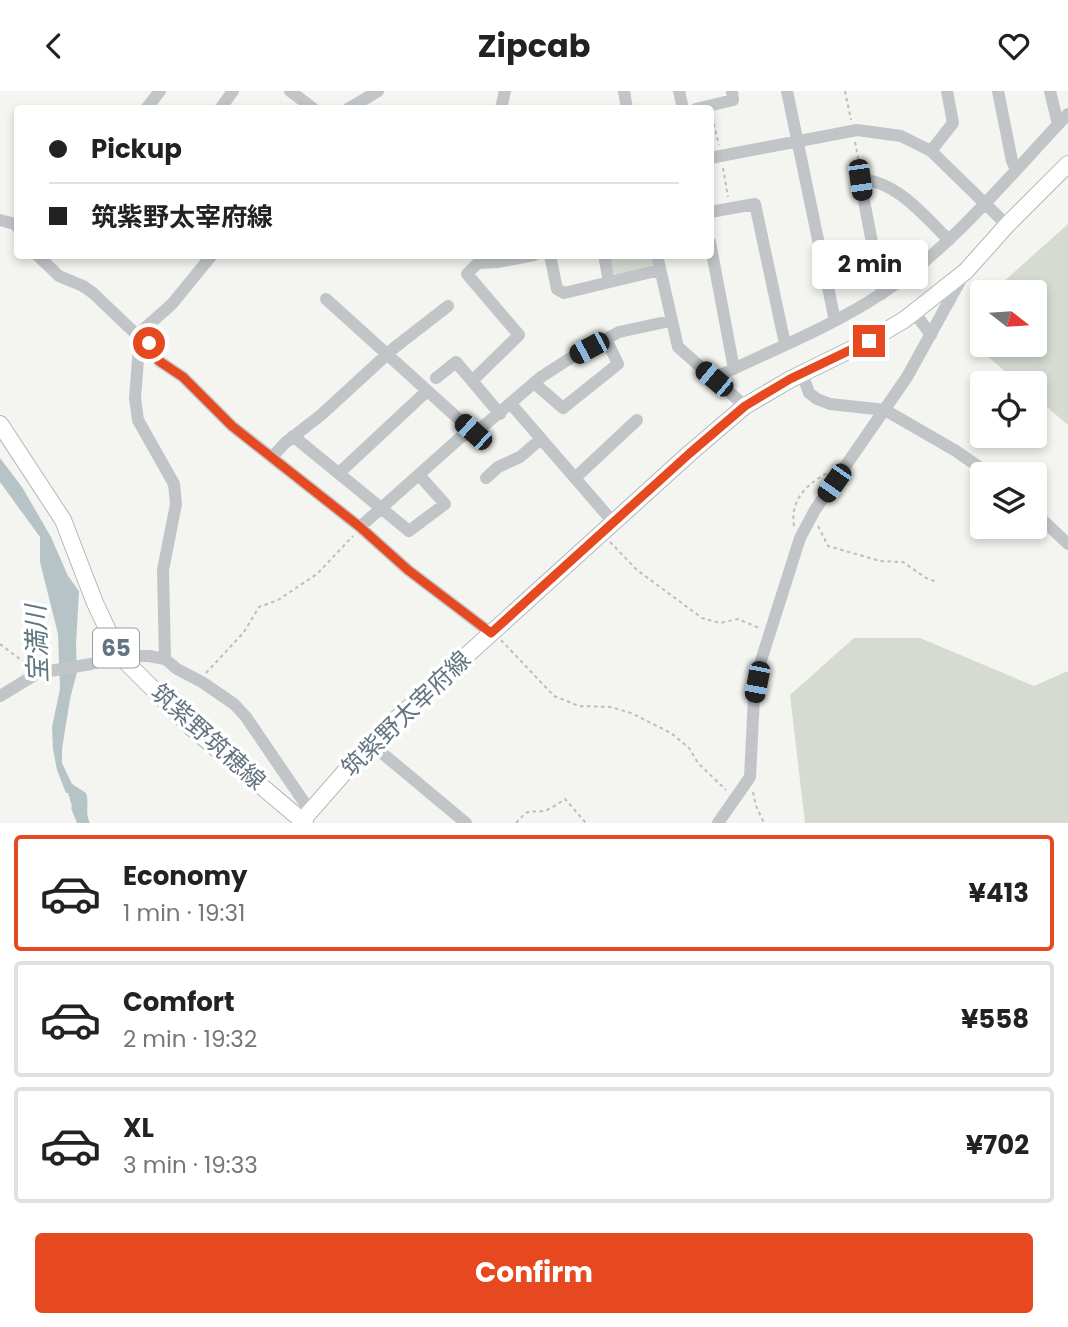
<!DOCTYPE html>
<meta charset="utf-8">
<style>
body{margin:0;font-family:Poppins,"Noto Sans JP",sans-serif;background:#f6f6f6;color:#222;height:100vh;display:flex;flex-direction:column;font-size:26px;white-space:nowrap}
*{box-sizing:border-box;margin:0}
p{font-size:23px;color:#767676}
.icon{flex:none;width:38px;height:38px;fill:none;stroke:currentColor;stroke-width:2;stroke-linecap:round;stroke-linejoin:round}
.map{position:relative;height:732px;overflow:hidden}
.panel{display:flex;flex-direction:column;background:#fff;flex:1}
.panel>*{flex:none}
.banner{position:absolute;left:14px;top:14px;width:700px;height:154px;border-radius:7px;box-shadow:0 4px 10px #0003;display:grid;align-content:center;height:154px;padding:0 35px;background:#fff}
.needle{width:46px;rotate:107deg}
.controls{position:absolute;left:970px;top:189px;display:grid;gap:14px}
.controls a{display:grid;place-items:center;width:77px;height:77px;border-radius:7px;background:#fff;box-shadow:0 4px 10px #0003;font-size:35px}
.end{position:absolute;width:32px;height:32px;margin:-16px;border:9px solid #e6481f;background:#fff;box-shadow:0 0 0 4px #fff}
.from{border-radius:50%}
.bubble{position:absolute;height:49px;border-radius:7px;background:#fff;box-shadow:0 4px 10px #0003;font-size:23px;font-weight:700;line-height:49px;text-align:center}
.car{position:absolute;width:21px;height:42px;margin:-21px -10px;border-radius:9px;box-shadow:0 0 5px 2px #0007;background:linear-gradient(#222 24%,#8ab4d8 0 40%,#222 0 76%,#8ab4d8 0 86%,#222 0)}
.banner b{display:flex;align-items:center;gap:24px;height:66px;font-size:26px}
.banner b+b{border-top:2px solid #e0e0e0}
.banner i{width:18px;height:18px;background:#222}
ul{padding:12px 0 0;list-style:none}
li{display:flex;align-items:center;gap:21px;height:116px;margin:0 14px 10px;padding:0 21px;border:4px solid #e0e0e0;border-radius:7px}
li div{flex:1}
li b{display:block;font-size:26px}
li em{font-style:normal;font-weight:700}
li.active{border-color:#e6481f}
li>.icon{width:63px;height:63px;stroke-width:1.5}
.button{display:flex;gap:14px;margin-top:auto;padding:14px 35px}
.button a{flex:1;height:80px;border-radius:7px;background:#e6481f;color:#fff;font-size:28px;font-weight:700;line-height:80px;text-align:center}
header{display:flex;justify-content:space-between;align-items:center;height:91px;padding:0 35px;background:#fff;font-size:32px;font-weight:700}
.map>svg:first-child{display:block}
.green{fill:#d5dbd1}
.water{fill:#b6c4c7}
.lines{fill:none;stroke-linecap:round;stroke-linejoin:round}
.major-casing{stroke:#b2b7ba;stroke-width:18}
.path{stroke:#bbbdbf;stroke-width:2;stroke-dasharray:3.5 3.5;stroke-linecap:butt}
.minor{stroke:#c1c5c8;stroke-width:12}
.major{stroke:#fff;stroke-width:16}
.route{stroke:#e6481f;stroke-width:9}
.labels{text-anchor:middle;stroke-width:7;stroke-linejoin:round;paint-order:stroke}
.shield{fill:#fff;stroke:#929ea8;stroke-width:2}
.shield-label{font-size:23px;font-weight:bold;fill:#637582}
.street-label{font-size:24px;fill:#637582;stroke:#fff}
.water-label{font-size:26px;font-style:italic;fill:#5e777f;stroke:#fff}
</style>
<header><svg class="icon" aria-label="back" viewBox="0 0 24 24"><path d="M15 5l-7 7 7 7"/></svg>Zipcab<svg class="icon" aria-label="heart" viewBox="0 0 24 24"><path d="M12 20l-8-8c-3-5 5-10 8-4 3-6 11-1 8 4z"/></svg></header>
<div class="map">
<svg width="1068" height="732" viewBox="0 0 1068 732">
<rect width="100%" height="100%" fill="#f4f4f0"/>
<!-- green -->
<path class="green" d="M1068,133v201l-34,-29v-13h-15l-40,-34 -7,-39 10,-9v44h52v-53h-42z
M609,165h44l1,7 -4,6 -32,7 -7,-4z
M854,547h66l114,48 34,-15v152h-263l-15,-128z"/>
<!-- water -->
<path class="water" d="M0,367l22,29 29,50 17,39 11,15 -3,54 1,27 -7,27 -8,50v14l10,21 14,9c4,11 -2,18 4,30h-13l-6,-15 1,-2 -4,-13h-2l-9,-23 -4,-21 -1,-22 8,-38 -2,-55 -18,-72v-25l-40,-55z"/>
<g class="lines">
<!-- major casing -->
<g class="major-casing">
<path id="major" d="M0,333l63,96 32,83 25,53 71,71 114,96
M300,732l70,-80 320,-290 55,-47 46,-27 77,-38 36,-21 62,-49 41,-46 61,-61"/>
</g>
<!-- path -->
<path class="path" d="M845,0l6,29
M712,26l7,28
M855,51l5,26
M723,77l5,29
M794,435c-4,-26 12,-41 33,-53
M818,435l10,20 52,15 23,1 23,16 11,4
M610,451l27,28 65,48 18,5 18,-4 21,9
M501,549l53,56 25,10 32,1 20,6 40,20 18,15 9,15 28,27
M0,553l29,22
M206,582l38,-41 15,-25 19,-7 39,-26 36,-38
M753,701l3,14 8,17
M516,732c14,-15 9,-10 27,-12 7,-1 16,-8 22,-12l21,24"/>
<!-- minor -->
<path class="minor" d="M290,0l24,18
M624,0l3,18
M679,0l4,18
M787,0l48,230
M998,0l14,70 4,8
M1050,0l8,33
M146,18l14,-18
M220,18l13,-18
M348,18l30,-18
M501,18l4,-18
M696,18l37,-9 -1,-9
M931,60l22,-28 -6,-32
M710,67l147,-28 44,6 30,15 76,74
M710,121l45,-8 30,140
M0,129l15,4 3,4
M710,151l24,127
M37,164l22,21 24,10 10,7 44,42 12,8 10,18 24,16 49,49 128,101 48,43 83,63
M497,164l1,7 36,-7
M550,164l7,34 7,4 96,-23
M604,164l5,27
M657,164l21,92 67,59
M882,203l-22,-114c35,-1 66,38 89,60
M326,208l147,133
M910,224l10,5 11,15
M137,244l2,12 -4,51 3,22 36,64 2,20 -13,66 2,89
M137,244l35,-31 40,-49
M802,282l7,20 8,6 13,5 55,6 71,41 33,23
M436,287l20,-16 44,52
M714,287c56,-27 115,-50 167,-84 72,-47 128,-118 187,-180
M473,289l46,-45 -52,-61 11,-11 20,-1
M534,292l29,25 55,-44 -12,-25
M511,313l102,118
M293,345l116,95 36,-27 -26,-29
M272,366l13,-14 36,-28 73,-67 54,-42
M339,382l88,-82
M486,387l12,-11 22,-10 21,-18
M575,387l62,-58
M1034,421l34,32
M360,436l101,-90 19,-8 61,-52 31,-20 47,-25 51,-11
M0,605l38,-23 53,-9 29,-8h29l16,3 12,10 25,13 32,22 12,13 64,94
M370,652l96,80
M718,732l32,-46 4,-80 5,-30 41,-129 15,-28 92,-133 58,-105"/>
<!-- major -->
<use href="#major" class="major"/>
</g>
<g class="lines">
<!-- route -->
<path class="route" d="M149,252l10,18 24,16 49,49 128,101 48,43 83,63 199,-180 55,-47 45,-27 79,-38"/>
</g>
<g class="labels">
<!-- shield labels -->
<rect class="shield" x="93" y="537.5" width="46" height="39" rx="5"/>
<g class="shield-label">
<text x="116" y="565">65</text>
</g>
<!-- street labels -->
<g class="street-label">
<text transform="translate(406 623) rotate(-44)" y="8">筑紫野太宰府線</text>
<text transform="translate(208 646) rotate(42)" y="8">筑紫野筑穂線</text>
</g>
<!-- water labels -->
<g class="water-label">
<text transform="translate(37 553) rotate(-92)" y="9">宝満川</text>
</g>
</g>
</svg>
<div class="controls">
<a><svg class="needle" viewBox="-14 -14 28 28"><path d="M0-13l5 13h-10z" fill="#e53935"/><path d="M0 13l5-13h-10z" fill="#767676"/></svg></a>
<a><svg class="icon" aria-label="locate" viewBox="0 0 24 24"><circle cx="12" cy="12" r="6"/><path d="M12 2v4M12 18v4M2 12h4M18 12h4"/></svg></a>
<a><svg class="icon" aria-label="layers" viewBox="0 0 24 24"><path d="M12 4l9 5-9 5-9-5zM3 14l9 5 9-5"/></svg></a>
</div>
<i class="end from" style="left:149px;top:252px"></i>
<i class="end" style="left:869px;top:250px"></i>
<div class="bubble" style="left:812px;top:149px;width:116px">2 min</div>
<i class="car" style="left:860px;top:89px;rotate:172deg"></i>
<i class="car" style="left:589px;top:257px;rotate:242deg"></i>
<i class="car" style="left:714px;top:288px;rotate:310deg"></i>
<i class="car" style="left:473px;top:341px;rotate:312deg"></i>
<i class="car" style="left:834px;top:392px;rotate:215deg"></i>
<i class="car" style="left:757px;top:591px;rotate:191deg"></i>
<div class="banner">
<b><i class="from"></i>Pickup</b>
<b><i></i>筑紫野太宰府線</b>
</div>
</div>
<section class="panel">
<ul>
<li class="active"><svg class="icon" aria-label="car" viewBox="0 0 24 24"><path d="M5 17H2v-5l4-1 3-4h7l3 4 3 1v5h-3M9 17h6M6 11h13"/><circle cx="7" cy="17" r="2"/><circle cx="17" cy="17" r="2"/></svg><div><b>Economy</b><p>1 min · 19:31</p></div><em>¥413</em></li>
<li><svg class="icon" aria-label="car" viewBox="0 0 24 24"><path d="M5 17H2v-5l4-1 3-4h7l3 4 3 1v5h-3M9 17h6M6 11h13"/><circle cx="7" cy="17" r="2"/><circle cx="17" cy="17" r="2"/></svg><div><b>Comfort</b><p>2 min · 19:32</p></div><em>¥558</em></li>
<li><svg class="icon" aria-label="car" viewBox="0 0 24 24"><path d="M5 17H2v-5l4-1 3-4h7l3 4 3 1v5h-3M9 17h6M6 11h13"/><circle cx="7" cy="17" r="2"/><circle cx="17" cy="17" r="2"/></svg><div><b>XL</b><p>3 min · 19:33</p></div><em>¥702</em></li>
</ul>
<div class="button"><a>Confirm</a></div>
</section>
